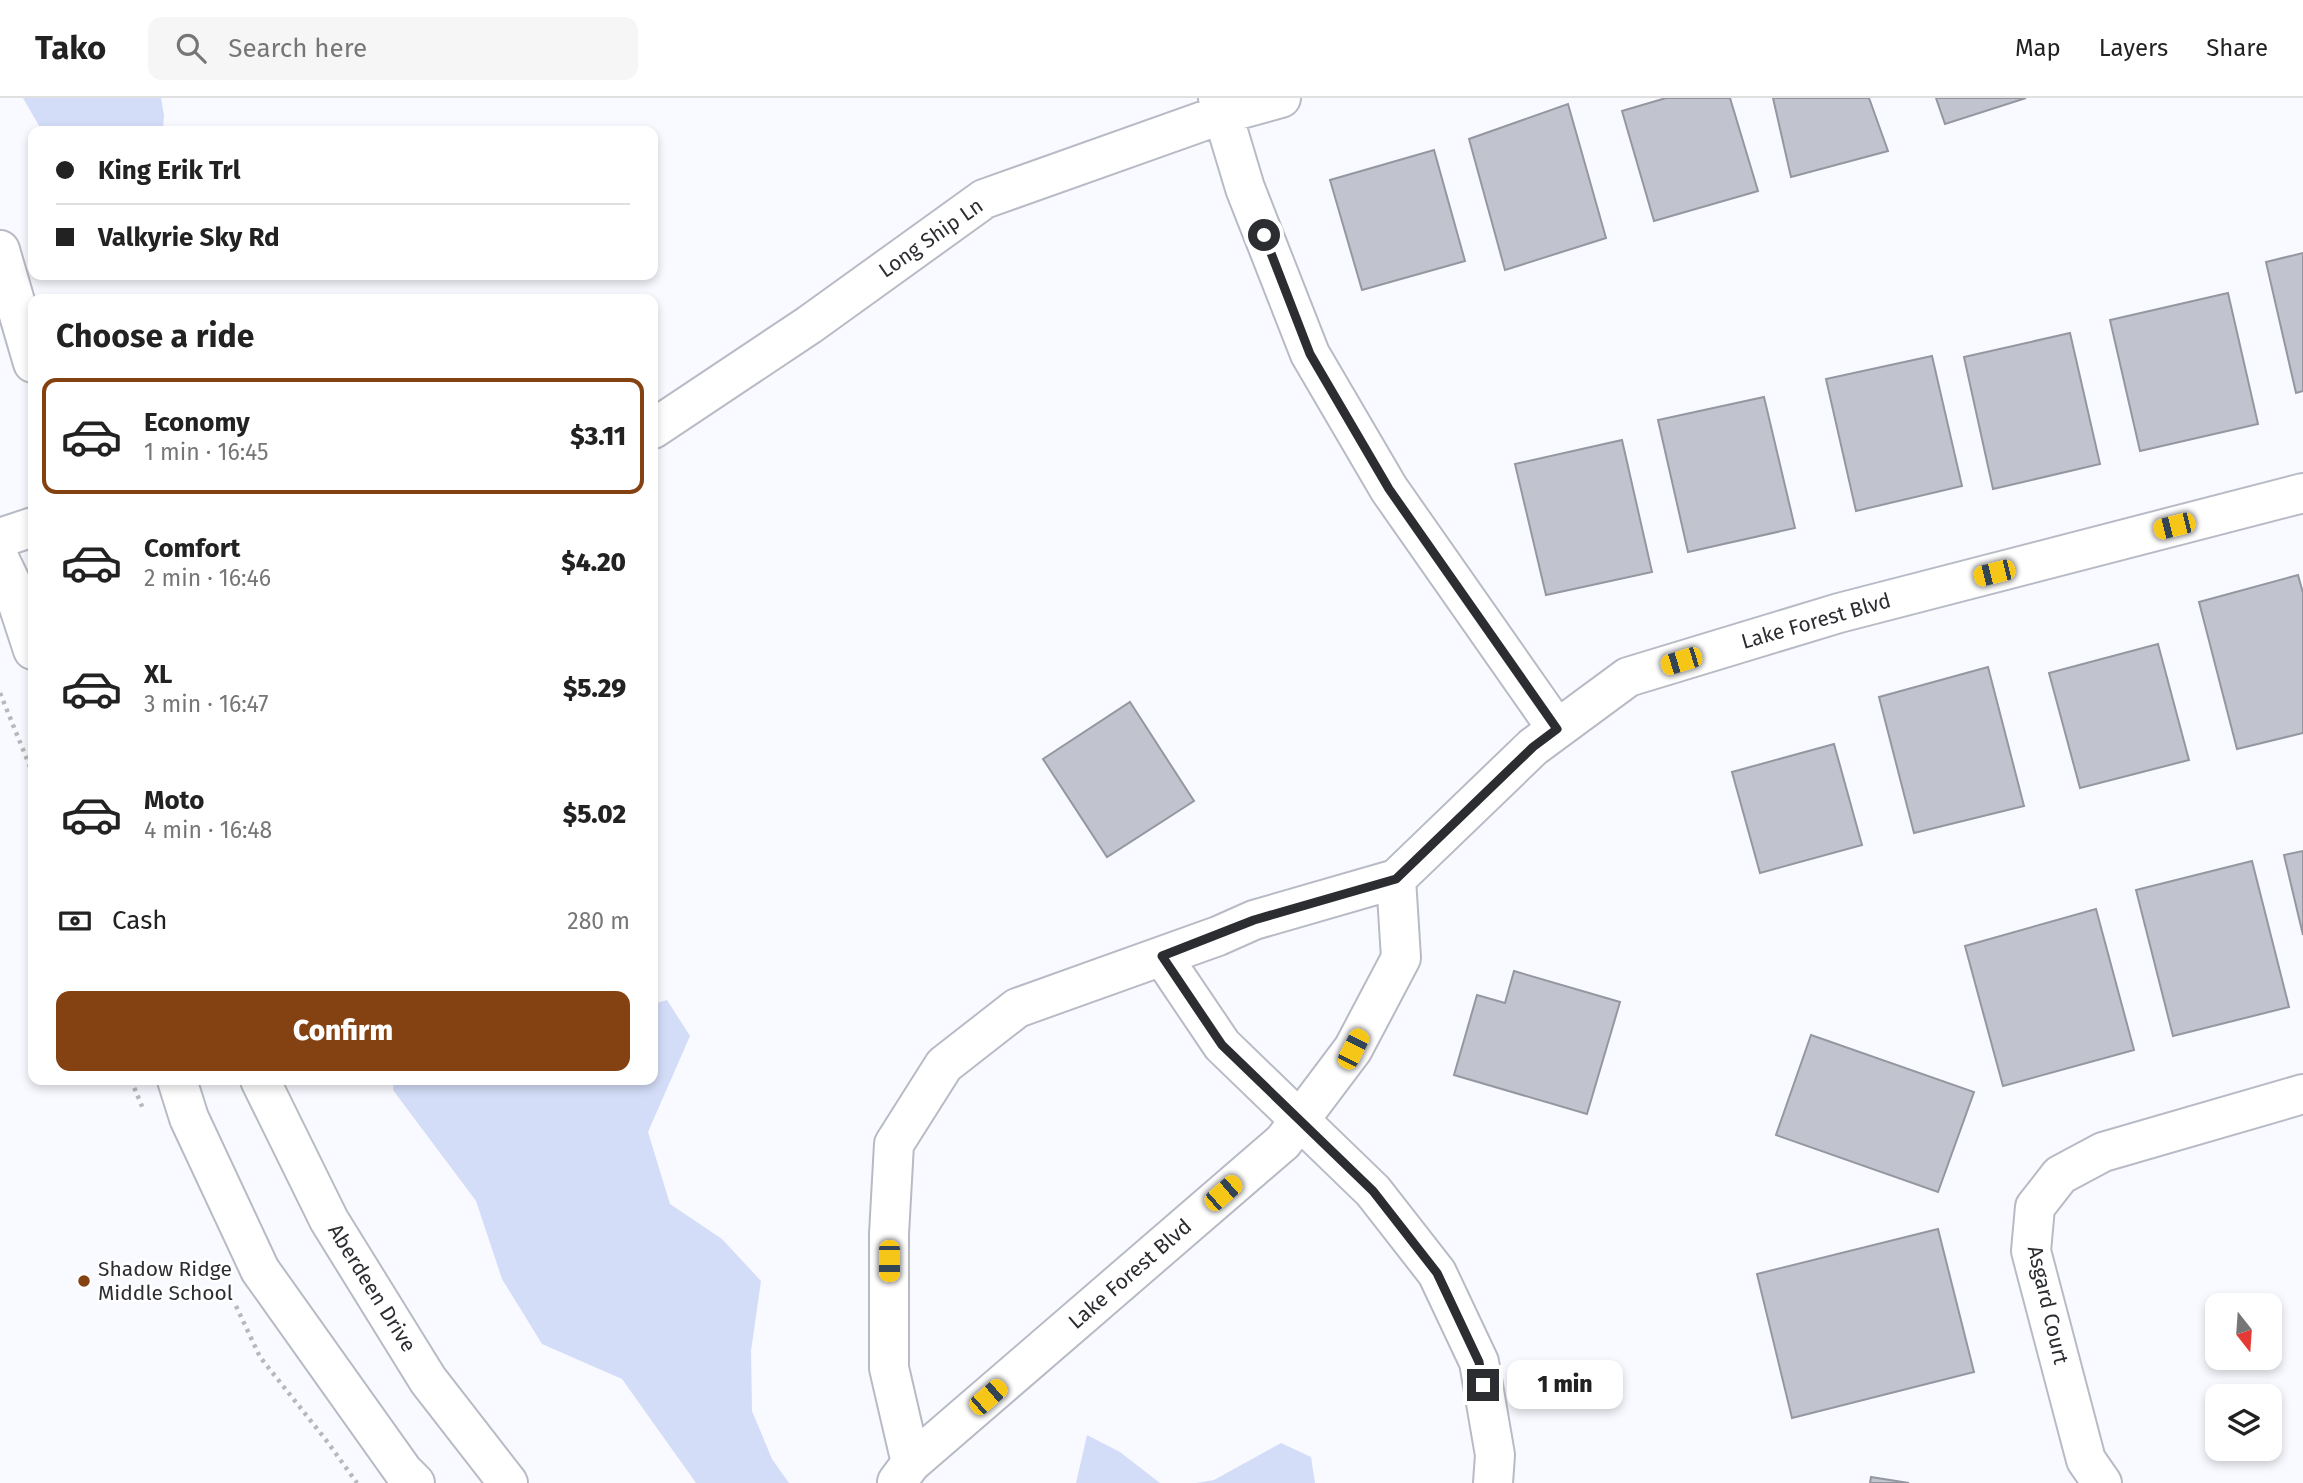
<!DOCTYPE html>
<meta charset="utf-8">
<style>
body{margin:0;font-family:"Fira Sans",sans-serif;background:#f6f6f6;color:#222;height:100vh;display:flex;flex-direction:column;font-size:26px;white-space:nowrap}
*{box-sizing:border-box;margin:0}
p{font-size:23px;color:#767676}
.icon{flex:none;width:38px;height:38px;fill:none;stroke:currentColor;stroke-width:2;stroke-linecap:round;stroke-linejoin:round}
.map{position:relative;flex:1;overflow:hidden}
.panel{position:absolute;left:28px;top:196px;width:630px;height:791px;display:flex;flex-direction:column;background:#fff;border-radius:14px;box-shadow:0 4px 10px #0003}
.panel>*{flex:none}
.banner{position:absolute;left:28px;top:28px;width:630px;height:154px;border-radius:14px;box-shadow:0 4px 10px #0003;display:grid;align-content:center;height:154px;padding:0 28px;background:#fff}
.needle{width:46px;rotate:163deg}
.fabs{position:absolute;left:2205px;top:1195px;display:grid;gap:14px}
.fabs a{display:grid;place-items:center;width:77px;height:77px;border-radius:14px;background:#fff;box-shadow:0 4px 10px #0003;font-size:35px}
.end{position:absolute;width:32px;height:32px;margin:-16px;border:9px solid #2c2d31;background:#fff;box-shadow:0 0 0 4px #fff}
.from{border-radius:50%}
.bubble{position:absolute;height:49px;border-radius:14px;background:#fff;box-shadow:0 4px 10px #0003;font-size:23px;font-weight:800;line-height:49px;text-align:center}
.car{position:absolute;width:21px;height:42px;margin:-21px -10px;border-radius:9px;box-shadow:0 0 5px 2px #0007;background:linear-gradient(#f5c518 24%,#345 0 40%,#f5c518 0 76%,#345 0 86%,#f5c518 0)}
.banner b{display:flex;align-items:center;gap:24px;height:66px;font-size:26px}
.banner b+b{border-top:2px solid #e0e0e0}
.banner i{width:18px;height:18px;background:#222}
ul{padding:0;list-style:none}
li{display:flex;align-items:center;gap:21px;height:116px;margin:0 14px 10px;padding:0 14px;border:4px solid transparent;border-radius:14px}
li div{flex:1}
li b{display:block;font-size:26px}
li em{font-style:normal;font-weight:800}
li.active{border-color:#844111}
li>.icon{width:63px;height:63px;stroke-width:1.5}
h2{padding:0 28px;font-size:32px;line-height:84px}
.pay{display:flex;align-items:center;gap:18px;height:77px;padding:0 28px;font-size:26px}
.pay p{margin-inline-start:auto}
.button{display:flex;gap:14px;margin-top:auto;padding:14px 28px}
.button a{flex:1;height:80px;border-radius:14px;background:#844111;color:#fff;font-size:28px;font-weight:800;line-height:80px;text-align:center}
header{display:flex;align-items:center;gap:42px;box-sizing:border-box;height:98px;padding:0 35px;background:#fff;border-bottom:2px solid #e0e0e0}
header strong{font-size:33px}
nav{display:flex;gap:38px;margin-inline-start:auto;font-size:24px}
.search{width:490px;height:63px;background:#f6f6f6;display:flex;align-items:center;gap:18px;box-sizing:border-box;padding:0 24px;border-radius:14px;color:#767676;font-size:26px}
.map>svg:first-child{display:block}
.water{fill:#d4ddf8}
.building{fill:#c1c4ce;stroke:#9497a0;stroke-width:2}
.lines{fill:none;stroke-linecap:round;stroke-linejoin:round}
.minor-casing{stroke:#b8bbc5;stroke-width:42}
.path{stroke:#b7b8bd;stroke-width:4.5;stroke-dasharray:3.5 5;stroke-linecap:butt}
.minor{stroke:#fff;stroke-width:38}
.route{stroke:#2c2d31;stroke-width:9}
.poi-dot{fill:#844111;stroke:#fff;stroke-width:2.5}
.labels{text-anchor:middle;stroke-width:5;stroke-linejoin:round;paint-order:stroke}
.street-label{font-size:21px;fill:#2c2d31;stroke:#fff}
.poi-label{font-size:21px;fill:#2c2d31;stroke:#fff;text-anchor:start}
</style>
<header>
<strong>Tako</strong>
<div class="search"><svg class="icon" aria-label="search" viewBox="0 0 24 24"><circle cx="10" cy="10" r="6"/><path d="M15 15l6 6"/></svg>Search here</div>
<nav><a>Map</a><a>Layers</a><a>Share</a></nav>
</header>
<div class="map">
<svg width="2303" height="1385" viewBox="0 0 2303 1385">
<rect width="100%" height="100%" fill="#f9faff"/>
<!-- water -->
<path class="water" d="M23,0h138l3,17 -1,16h-121z
M667,902l23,36 -42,96 22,72 52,35 39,42 -10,70 1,60 20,48 17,24h-93l-74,-104 -80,-35 -40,-65 -26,-78 -83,-111 1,-10h259v-76z
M1087,1337l33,17 40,31h-84z
M1281,1345l30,14 4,26h-119l18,-3z"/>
<!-- building -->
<path class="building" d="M1666,0h64l28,93 -104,30 -32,-110z
M1773,0h96l19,53 -97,26z
M1936,0h90l-81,26z
M1568,6l38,134 -101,32 -36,-131z
M1434,52l31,111 -103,29 -32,-110z
M2303,155v138l-7,2 -30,-131z
M2228,195l30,131 -118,27 -30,-131z
M2070,235l30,131 -107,25 -29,-132z
M1932,258l30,130 -106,25 -30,-132z
M1764,299l31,131 -107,24 -30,-132z
M1622,342l30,132 -106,23 -31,-131z
M2298,477l5,18v140l-66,16 -38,-147z
M2158,546l31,116 -109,28 -31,-115z
M1988,569l36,139 -110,27 -35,-136z
M1130,604l64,99 -87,56 -64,-98z
M1834,646l28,101 -102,28 -28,-101z
M2303,753v84l-19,-80z
M2252,763l37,146 -116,29 -37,-146z
M2096,811l38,141 -131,36 -38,-140z
M1514,873l106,31 -33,112 -133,-39 23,-80 28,8z
M1811,937l163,57 -36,100 -162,-57z
M1938,1131l36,143 -182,46 -35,-144z
M1871,1379l38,6h-39z"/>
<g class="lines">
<!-- minor casing -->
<g class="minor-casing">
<path id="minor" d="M1218,0l27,90 65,166 79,135 168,240
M0,152l33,113
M653,331l156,-104 175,-126 239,-85 58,-16
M0,440l33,-11
M0,462l11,23 22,67
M1162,858l60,89 151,146 64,82 42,89 16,93 -2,28
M177,982l12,38 71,152 143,201 12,12
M260,982l69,140 99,160 80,103
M911,1365l-22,-95v-134l5,-90 50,-79 73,-57 201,-72 36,-16 142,-41 137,-132 95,-70 211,-64 464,-120
M897,1384l14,-19 372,-321 70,-93 48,-91 -5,-79
M2102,1385l-16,-23 -55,-209 4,-44 25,-32 43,-23 200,-58"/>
</g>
<!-- path -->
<path class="path" d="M0,595l33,81
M131,982l13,31
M236,1208l24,51 66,83 31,43"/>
<!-- minor -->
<use href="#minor" class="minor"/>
</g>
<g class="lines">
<!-- route -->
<path class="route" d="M1264,137l46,119 79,135 168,240 -24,18 -137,132 -142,41 -92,36 60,89 151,146 64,82 42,89 4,23"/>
</g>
<!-- markers -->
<circle class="poi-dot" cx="84" cy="1183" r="7"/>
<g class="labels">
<!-- street labels -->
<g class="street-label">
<text transform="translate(931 140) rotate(-35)" y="7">Long Ship Ln</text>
<text transform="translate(1816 523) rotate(-16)" y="7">Lake Forest Blvd</text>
<text transform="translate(1130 1176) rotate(-41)" y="7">Lake Forest Blvd</text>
<text transform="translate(372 1190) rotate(58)" y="7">Aberdeen Drive</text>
<text transform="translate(2048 1207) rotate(77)" y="7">Asgard Court</text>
</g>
<!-- poi labels -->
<g class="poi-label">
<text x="98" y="1178">Shadow Ridge<tspan x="98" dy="24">Middle School</tspan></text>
</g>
</g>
</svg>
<div class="fabs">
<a><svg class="needle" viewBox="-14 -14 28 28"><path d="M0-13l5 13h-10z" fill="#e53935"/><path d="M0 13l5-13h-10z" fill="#767676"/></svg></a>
<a><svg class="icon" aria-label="layers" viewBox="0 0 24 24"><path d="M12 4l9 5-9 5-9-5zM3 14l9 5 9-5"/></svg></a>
</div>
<i class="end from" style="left:1264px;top:137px"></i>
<i class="end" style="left:1483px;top:1287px"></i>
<div class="bubble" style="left:1507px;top:1262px;width:116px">1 min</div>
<i class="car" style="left:2174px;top:428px;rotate:256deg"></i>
<i class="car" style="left:1994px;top:475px;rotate:256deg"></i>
<i class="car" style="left:1681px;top:563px;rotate:253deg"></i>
<i class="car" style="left:1353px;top:951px;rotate:27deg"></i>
<i class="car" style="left:1223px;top:1095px;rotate:49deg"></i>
<i class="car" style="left:889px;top:1163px;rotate:180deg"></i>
<i class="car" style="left:988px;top:1299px;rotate:49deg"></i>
<div class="banner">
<b><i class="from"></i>King Erik Trl</b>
<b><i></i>Valkyrie Sky Rd</b>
</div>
<section class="panel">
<h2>Choose a ride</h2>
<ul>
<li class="active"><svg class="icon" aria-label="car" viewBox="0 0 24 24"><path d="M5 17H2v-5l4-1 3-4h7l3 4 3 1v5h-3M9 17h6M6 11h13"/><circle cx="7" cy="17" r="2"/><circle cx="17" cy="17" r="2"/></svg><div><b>Economy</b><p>1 min · 16:45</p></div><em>$3.11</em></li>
<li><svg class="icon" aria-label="car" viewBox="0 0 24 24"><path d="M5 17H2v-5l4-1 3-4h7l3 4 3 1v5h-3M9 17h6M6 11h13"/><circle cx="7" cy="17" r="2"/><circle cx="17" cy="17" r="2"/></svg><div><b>Comfort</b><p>2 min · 16:46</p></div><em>$4.20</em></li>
<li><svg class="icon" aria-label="car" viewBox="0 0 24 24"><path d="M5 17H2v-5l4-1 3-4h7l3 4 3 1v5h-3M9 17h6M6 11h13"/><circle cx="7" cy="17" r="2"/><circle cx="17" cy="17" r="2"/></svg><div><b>XL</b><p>3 min · 16:47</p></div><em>$5.29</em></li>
<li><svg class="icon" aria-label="car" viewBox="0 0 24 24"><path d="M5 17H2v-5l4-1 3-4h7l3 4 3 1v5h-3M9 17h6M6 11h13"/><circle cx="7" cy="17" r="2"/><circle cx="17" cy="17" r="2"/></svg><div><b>Moto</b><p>4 min · 16:48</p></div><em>$5.02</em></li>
</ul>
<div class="pay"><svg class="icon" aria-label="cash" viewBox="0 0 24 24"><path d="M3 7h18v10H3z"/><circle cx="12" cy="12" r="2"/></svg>Cash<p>280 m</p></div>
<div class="button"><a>Confirm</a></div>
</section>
</div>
